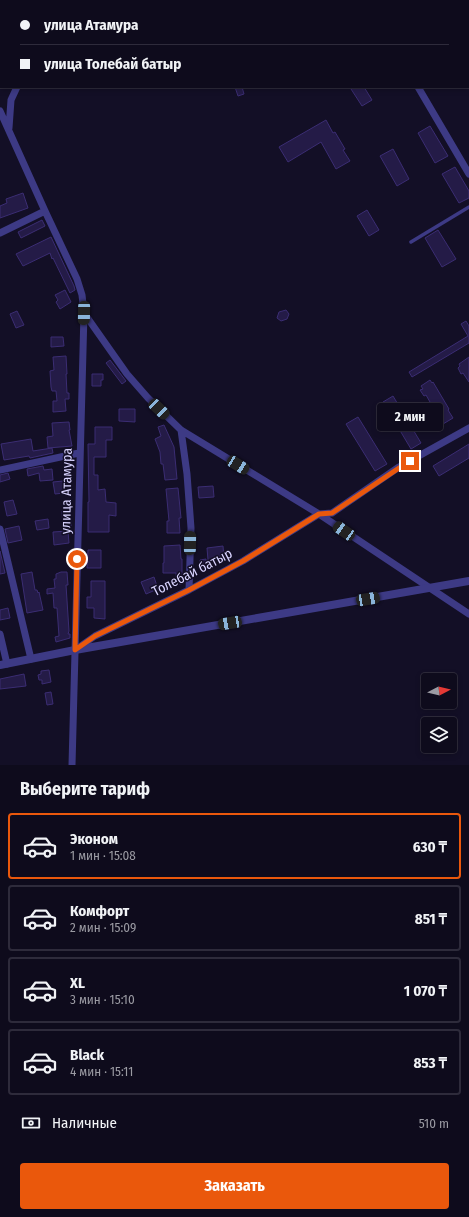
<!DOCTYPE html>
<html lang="ru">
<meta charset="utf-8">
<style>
body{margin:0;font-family:"Fira Sans Condensed",sans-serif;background:#171425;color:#f1f3f6;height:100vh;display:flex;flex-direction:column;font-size:15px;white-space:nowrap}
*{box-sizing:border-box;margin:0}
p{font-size:13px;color:#9b9ba3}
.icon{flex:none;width:22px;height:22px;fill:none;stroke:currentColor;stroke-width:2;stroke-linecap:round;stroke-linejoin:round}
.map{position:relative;height:765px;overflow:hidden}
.details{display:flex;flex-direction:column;background:#0e0b1c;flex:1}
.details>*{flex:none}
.guide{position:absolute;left:0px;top:0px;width:469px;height:88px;box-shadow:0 2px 6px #0003,0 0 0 1px #2e2b3b;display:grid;align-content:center;height:88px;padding:0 20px;background:#0e0b1c}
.needle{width:26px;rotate:83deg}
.tools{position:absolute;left:421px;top:673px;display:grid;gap:8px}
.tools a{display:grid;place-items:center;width:36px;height:36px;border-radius:4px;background:#0e0b1c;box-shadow:0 2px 6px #0003,0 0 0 1px #2e2b3b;font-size:20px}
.end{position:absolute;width:18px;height:18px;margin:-9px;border:5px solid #ea580c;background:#fff;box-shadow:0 0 0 2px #fff}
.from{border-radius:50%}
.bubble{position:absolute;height:28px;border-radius:4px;background:#0e0b1c;box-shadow:0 2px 6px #0003,0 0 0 1px #2e2b3b;font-size:13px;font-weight:700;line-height:28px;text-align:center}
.car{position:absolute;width:12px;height:24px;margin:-12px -6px;border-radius:5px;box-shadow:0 0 3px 1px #0007;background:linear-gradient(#222 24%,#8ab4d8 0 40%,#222 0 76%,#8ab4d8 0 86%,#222 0)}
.guide b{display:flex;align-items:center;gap:14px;height:38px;font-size:15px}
.guide b+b{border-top:1px solid #2e2b3b}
.guide i{width:10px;height:10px;background:#f1f3f6}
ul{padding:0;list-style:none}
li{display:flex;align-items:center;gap:12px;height:66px;margin:0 8px 6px;padding:0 12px;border:2px solid #2e2b3b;border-radius:4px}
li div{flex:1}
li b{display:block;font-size:15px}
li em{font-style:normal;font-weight:700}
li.on{border-color:#ea580c}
li>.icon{width:36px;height:36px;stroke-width:1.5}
h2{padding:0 20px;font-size:18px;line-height:48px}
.pay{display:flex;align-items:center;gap:10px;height:44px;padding:0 20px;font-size:15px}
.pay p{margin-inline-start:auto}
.primary-button{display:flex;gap:8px;margin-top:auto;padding:8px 20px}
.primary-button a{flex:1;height:46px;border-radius:4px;background:#ea580c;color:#fff;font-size:16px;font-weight:700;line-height:46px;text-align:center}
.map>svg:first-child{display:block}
.building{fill:#241b47;stroke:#3b2d73}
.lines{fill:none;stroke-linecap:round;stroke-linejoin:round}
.service{stroke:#3d3a85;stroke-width:3.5}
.minor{stroke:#3d3a85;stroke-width:7}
.tertiary{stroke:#3d3a85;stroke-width:8}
.route{stroke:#ea580c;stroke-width:5}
.labels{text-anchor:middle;stroke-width:3;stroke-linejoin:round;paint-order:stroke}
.street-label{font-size:14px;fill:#d9d4ff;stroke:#130f26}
</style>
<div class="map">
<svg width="469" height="765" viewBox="0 0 469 765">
<rect width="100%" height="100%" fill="#130f26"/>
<!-- building -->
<path class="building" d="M235,87h7l2,7 -6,2z
M355,87h9l8,13 -10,6 -11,-17z
M326,120l7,13 2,-1 10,17 -2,1 7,11 -14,8 -15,-27 -33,20 -9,-15z
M430,126l18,30 -13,7 -17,-30z
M393,149l16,30 -12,7 -17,-30z
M455,167l14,24v7l-10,5 -17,-29z
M23,193l5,15 -28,10v-12l7,-3 -1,-4z
M367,210l12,20 -10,6 -12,-20z
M42,220l3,6 -24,12 -3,-6z
M438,230l18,29 -14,8 -17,-29z
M51,237l23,49 1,4 -5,3 -17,-35 -1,1 -2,-6 -27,13 -7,-12z
M65,290l6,12 -11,7 -4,-7 2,-2 -3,-5z
M286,310l3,4 -2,5 -6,2 -4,-3 2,-6z
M17,311l7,14 -8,3 -6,-14z
M466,321l3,5v17l-57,34 -3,-5 59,-36 -7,-12z
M51,337h12l1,9 -13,1z
M66,356l1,18h-1l1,19h2v6h-4l1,12 -13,1v-11h4l-1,-10h-4l-1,-4 -1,-16 4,-1 -1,-13z
M469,357v25l-6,-9 -2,1 -3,-6 2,-2 -1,-2z
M110,360l16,21 -4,3 -16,-21z
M92,374h11v6h-2v6h-9z
M430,380l2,3 1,-1 16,27 -1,1 5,8 -10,6 -1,-2 -2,2 -3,-7 1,-1 -12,-21 -2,1 -4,-6 3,-1 -2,-3z
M393,396l28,47 -10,6 -28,-47z
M119,409h16v13l-16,-1z
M358,417l29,47 -12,7 -29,-47z
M69,422l1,8h-1l3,16 -24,2 -1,-11 6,-1 -1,-13z
M164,425l10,22 3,32 -12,1 -2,-16h-2l-1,-12 -5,-13 6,-3 -3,-9z
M95,427h17v13h-6v17h-12v18h4v15l7,-1 1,13 10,1v13l-7,-1v17h-21v-30h1l-1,-58h7z
M31,439l2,12 19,-3 1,5 -23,5 -1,-2 -25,4 -3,-16z
M469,444v14l-30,18 -6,-10z
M43,466l1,4 8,-1 1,11 -13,1 -1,-8 -11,3 -1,-7z
M8,473l2,6 -10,3v-7z
M63,481l1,12 -9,1 -2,-12z
M213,486l1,11 -15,1 -1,-11z
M178,488l3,30h-2l1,15h-13v-12h2l-3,-32z
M13,500l4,14 -10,2 -3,-14z
M62,511h8l1,15 -8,1z
M48,519l1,9 -12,2 -2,-9z
M19,526l3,14 -14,3 -3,-14z
M68,531l1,12 -15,2 -1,-13z
M180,545l1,14h1v13l2,11 -7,2 -1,-12h-13v-10h1v-17z
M223,546l1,12 -16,2 -1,-12z
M88,550h13v18h-14z
M0,551l5,22 -5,1z
M206,559v9h-6v-8z
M32,572l3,18h2l1,3 1,-1 4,18 -16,3 -6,-39z
M61,572h6l1,13h-2l3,46 -1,3h2v4l-14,4 -1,-5 4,-1 -2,-28h-3l-1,-15 -6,1v-5l8,-1 -1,-9h2v-5z
M154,577l4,12 -12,5 -5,-12z
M91,581h14v38l-11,-1v-10h-7v-11h4z
M8,608l2,10 -10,2v-10z
M49,670l2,12 -9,2v-4h-3l-1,-5 3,-1v-3z
M24,674l2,12 -26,3v-10z
M51,692l2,12 -6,1 -2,-12z"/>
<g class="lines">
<!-- service -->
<path class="service" d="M411,242l58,-35"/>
<!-- minor -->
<path class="minor" d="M367,0l1,1
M61,1v-1
M418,87l51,87
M0,111l45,100 32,68 5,16 2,18 43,61 21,24 33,32 138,84 150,100
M9,128l2,-28 6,-13
M0,233l45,-22
M181,430l6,44 4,54 -2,62
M0,470l79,-17
M0,529l31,130
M0,634l7,30
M75,650l20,-14 94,-46 54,-29 76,-47 13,-1 67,-46 70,-39
M72,765l12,-452"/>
<!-- tertiary -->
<path class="tertiary" d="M0,665l75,-15 394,-69"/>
</g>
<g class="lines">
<!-- route -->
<path class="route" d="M77,559l-2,91 20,-14 94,-46 54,-29 76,-47 13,-1 67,-45 11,-7"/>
</g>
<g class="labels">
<!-- street labels -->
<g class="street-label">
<text transform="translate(66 491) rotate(-89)" y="5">улица Атамура</text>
<text transform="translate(192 572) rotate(-27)" y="5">Толебай батыр</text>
</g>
</g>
</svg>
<div class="tools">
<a><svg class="needle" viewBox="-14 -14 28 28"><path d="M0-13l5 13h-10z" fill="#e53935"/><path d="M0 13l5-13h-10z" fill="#9b9ba3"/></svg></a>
<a><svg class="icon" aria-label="layers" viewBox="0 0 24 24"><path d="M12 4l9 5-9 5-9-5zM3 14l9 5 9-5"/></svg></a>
</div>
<i class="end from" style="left:77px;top:559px"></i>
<i class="end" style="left:410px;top:461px"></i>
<div class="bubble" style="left:377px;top:403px;width:66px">2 мин</div>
<i class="car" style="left:84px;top:313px;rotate:181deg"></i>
<i class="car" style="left:159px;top:409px;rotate:134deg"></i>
<i class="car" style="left:238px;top:465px;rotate:122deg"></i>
<i class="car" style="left:344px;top:531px;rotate:304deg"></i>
<i class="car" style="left:190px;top:543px;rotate:1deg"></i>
<i class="car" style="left:368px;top:599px;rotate:80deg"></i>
<i class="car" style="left:230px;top:623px;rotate:260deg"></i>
<div class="guide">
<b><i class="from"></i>улица Атамура</b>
<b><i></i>улица Толебай батыр</b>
</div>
</div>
<section class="details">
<h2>Выберите тариф</h2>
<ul>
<li class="on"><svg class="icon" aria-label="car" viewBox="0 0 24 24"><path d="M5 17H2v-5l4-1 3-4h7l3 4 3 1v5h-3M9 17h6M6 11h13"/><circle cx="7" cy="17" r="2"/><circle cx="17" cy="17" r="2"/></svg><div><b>Эконом</b><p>1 мин · 15:08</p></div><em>630 ₸</em></li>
<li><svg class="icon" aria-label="car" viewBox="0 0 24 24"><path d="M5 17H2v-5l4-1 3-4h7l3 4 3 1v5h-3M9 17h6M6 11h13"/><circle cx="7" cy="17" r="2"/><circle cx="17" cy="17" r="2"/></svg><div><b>Комфорт</b><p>2 мин · 15:09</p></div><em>851 ₸</em></li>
<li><svg class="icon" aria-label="car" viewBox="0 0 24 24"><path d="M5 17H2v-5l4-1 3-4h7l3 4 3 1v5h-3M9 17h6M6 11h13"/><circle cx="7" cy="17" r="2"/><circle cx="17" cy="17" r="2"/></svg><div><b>XL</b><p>3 мин · 15:10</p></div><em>1 070 ₸</em></li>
<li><svg class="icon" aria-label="car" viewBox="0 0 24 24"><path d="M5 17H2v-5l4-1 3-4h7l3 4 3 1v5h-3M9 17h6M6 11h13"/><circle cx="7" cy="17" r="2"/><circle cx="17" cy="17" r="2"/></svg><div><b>Black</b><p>4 мин · 15:11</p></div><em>853 ₸</em></li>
</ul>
<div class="pay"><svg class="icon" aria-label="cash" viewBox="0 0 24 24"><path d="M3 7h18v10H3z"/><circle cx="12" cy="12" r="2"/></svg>Наличные<p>510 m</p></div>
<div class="primary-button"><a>Заказать</a></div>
</section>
